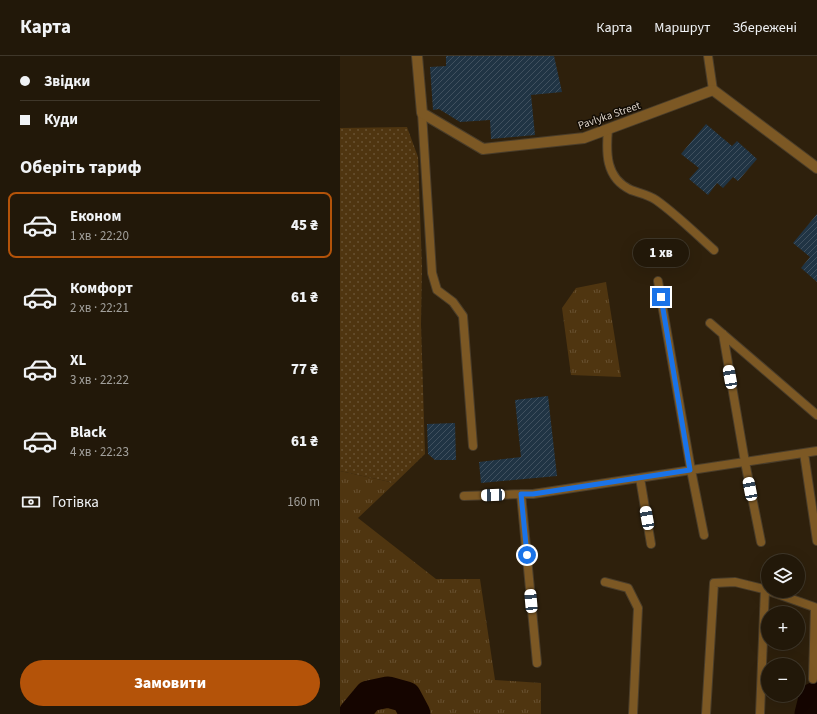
<!DOCTYPE html>
<html lang="uk">
<meta charset="utf-8">
<style>
body{margin:0;font-family:"Source Sans 3",sans-serif;background:#2a2112;color:#f1f3f6;height:100vh;display:flex;flex-direction:column;font-size:15px;white-space:nowrap}
*{box-sizing:border-box;margin:0}
p{font-size:13px;color:#a2a09c}
.icon{flex:none;width:22px;height:22px;fill:none;stroke:currentColor;stroke-width:2;stroke-linecap:round;stroke-linejoin:round}
.map{position:relative;flex:1;overflow:hidden}
.side{display:flex;flex-direction:column;background:#221809;width:340px}
.side>*{flex:none}
.top-card{display:grid;align-content:center;height:88px;padding:0 20px;background:#221809}
.tools{position:absolute;left:421px;top:498px;display:grid;gap:8px}
.tools a{display:grid;place-items:center;width:44px;height:44px;border-radius:50%;background:#221809;box-shadow:0 4px 16px #0002,0 0 0 1px #3f372a;font-size:20px}
.end{position:absolute;width:18px;height:18px;margin:-9px;border:5px solid #1a73e8;background:#fff;box-shadow:0 0 0 2px #fff}
.from{border-radius:50%}
.bubble{position:absolute;height:28px;border-radius:14px;background:#221809;box-shadow:0 4px 16px #0002,0 0 0 1px #3f372a;font-size:13px;font-weight:800;line-height:28px;text-align:center}
.car{position:absolute;width:12px;height:24px;margin:-12px -6px;border-radius:5px;box-shadow:0 0 3px 1px #0007;background:linear-gradient(#fff 24%,#345 0 40%,#fff 0 76%,#345 0 86%,#fff 0)}
.top-card b{display:flex;align-items:center;gap:14px;height:38px;font-size:15px}
.top-card b+b{border-top:1px solid #3f372a}
.top-card i{width:10px;height:10px;background:#f1f3f6}
ul{padding:0;list-style:none}
li{display:flex;align-items:center;gap:12px;height:66px;margin:0 8px 6px;padding:0 12px;border:2px solid transparent;border-radius:8px}
li div{flex:1}
li b{display:block;font-size:15px}
li em{font-style:normal;font-weight:800}
li.current{border-color:#b45309}
li>.icon{width:36px;height:36px;stroke-width:1.5}
h2{padding:0 20px;font-size:18px;line-height:48px}
.pay{display:flex;align-items:center;gap:10px;height:44px;padding:0 20px;font-size:15px}
.pay p{margin-inline-start:auto}
.cta{display:flex;gap:8px;margin-top:auto;padding:8px 20px}
.cta a{flex:1;height:46px;border-radius:24px;background:#b45309;color:#fff;font-size:16px;font-weight:800;line-height:46px;text-align:center}
header{display:flex;align-items:center;gap:24px;box-sizing:border-box;height:56px;padding:0 20px;background:#221809;border-bottom:1px solid #3f372a}
header strong{font-size:19px}
nav{display:flex;gap:22px;margin-inline-start:auto;font-size:14px}
main{display:flex;flex:1;min-height:0}
.map>svg:first-child{display:block}
.grass{fill:url(#grass-tufts)}
.park{fill:url(#park-dots)}
.lines{fill:none;stroke-linecap:round;stroke-linejoin:round}
.river{stroke:#150500;stroke-width:31}
.building{fill:url(#building-hatch)}
.lane-casing{stroke:#4a3d2a;stroke-width:10}
.street-casing{stroke:#4a3d2a;stroke-width:12}
.lane{stroke:#7c5824;stroke-width:8}
.street{stroke:#7c5824;stroke-width:10}
.route{stroke:#1a73e8;stroke-width:5}
.labels{text-anchor:middle;stroke-width:3;stroke-linejoin:round;paint-order:stroke}
.street-label{font-size:11px;fill:#ddd3c8;stroke:#110b04}
</style>
<header>
<strong>Карта</strong>
<nav><a>Карта</a><a>Маршрут</a><a>Збережені</a></nav>
</header>
<main>
<section class="side">
<div class="top-card">
<b><i class="from"></i>Звідки</b>
<b><i></i>Куди</b>
</div>
<h2>Оберіть тариф</h2>
<ul>
<li class="current"><svg class="icon" aria-label="car" viewBox="0 0 24 24"><path d="M5 17H2v-5l4-1 3-4h7l3 4 3 1v5h-3M9 17h6M6 11h13"/><circle cx="7" cy="17" r="2"/><circle cx="17" cy="17" r="2"/></svg><div><b>Економ</b><p>1 хв · 22:20</p></div><em>45 ₴</em></li>
<li><svg class="icon" aria-label="car" viewBox="0 0 24 24"><path d="M5 17H2v-5l4-1 3-4h7l3 4 3 1v5h-3M9 17h6M6 11h13"/><circle cx="7" cy="17" r="2"/><circle cx="17" cy="17" r="2"/></svg><div><b>Комфорт</b><p>2 хв · 22:21</p></div><em>61 ₴</em></li>
<li><svg class="icon" aria-label="car" viewBox="0 0 24 24"><path d="M5 17H2v-5l4-1 3-4h7l3 4 3 1v5h-3M9 17h6M6 11h13"/><circle cx="7" cy="17" r="2"/><circle cx="17" cy="17" r="2"/></svg><div><b>XL</b><p>3 хв · 22:22</p></div><em>77 ₴</em></li>
<li><svg class="icon" aria-label="car" viewBox="0 0 24 24"><path d="M5 17H2v-5l4-1 3-4h7l3 4 3 1v5h-3M9 17h6M6 11h13"/><circle cx="7" cy="17" r="2"/><circle cx="17" cy="17" r="2"/></svg><div><b>Black</b><p>4 хв · 22:23</p></div><em>61 ₴</em></li>
</ul>
<div class="pay"><svg class="icon" aria-label="cash" viewBox="0 0 24 24"><path d="M3 7h18v10H3z"/><circle cx="12" cy="12" r="2"/></svg>Готівка<p>160 m</p></div>
<div class="cta"><a>Замовити</a></div>
</section>
<div class="map">
<svg width="477" height="658" viewBox="0 0 477 658">
<defs>
<pattern id="grass-tufts" width="24" height="20" patternUnits="userSpaceOnUse"><rect width="24" height="20" fill="#4f3510"/><path d="M3 7l-1-3M5 7V3M7 7l1-3M15 17l-1-3M17 17v-4M19 17l1-3" fill="none" stroke="#685131"/></pattern>
<pattern id="park-dots" width="8" height="8" patternUnits="userSpaceOnUse"><rect width="8" height="8" fill="#4f3510"/><path d="M2 2h.1M6 6h.1" fill="none" stroke="#685131" stroke-width="1.8" stroke-linecap="round"/></pattern>
<pattern id="building-hatch" width="6" height="6" patternUnits="userSpaceOnUse"><rect width="6" height="6" fill="#203444"/><path d="M-1 1l2-2M0 6l6-6M5 7l2-2" fill="none" stroke="#40505e"/></pattern>
</defs>
<rect width="100%" height="100%" fill="#2e200c"/>
<!-- grass -->
<path class="grass" d="M266,226l15,95 -50,-2 -9,-67 14,-20z
M0,415l55,12 -37,35 78,61h44l15,101 46,3v31h-117l-9,-24h-51l-24,21z
M57,650l6,8h-43l12,-6z"/>
<!-- park -->
<path class="park" d="M67,71l11,30 4,110 -1,57 4,130 -30,29 -55,-12v-343z"/>
<g class="lines">
<!-- river -->
<path class="river" d="M14,658l15,-18 19,-4 18,5 9,17
M470,658l4,-16 3,-1"/>
</g>
<!-- building -->
<path class="building" d="M106,0h108l8,36 -31,3 4,40 -44,4 -1,-19 -30,2 -21,-13 -6,1 -3,-43 16,-1z
M366,68l26,22 5,-5 20,18 -19,22 -5,-4 -10,11 -6,-5 -9,12 -19,-16 10,-11 -18,-14z
M477,158v68l-16,-14 9,-11 -17,-14z
M208,340l9,80 -76,7 -2,-21 42,-5 -6,-57z
M115,367l1,37h-21l-7,-6 -1,-30z"/>
<g class="lines">
<!-- lane casing -->
<g class="lane-casing">
<path id="lane" d="M368,0l5,34
M82,57l10,160 5,17 16,12 10,14 10,130
M268,73c-2,23 -3,49 23,61 8,3 18,5 25,10 20,14 40,34 58,50
M318,225l33,189 13,65
M370,267l107,92
M383,278l22,128 16,80
M464,397l13,88
M300,422l11,66
M124,440l57,-2
M265,526l23,6 10,20 -5,106
M429,535l48,17
M197,607l-16,-169h12l284,-43
M473,623l2,-71
M366,658l8,-131 21,-1 33,8
M420,658l5,-125"/>
</g>
<!-- street casing -->
<g class="street-casing">
<path id="street" d="M77,0l5,57 61,36 101,-11 129,-48 104,78"/>
</g>
<!-- lane -->
<use href="#lane" class="lane"/>
<!-- street -->
<use href="#street" class="street"/>
</g>
<g class="lines">
<!-- route -->
<path class="route" d="M187,499l-6,-61h12l157,-24 -29,-173"/>
</g>
<g class="labels">
<!-- street labels -->
<g class="street-label">
<text transform="translate(269 59) rotate(-19)" y="4">Pavlyka Street</text>
</g>
</g>
</svg>
<div class="tools">
<a><svg class="icon" aria-label="layers" viewBox="0 0 24 24"><path d="M12 4l9 5-9 5-9-5zM3 14l9 5 9-5"/></svg></a>
<a>+</a>
<a>−</a>
</div>
<i class="end from" style="left:187px;top:499px"></i>
<i class="end" style="left:321px;top:241px"></i>
<div class="bubble" style="left:293px;top:183px;width:56px">1 хв</div>
<i class="car" style="left:390px;top:321px;rotate:350deg"></i>
<i class="car" style="left:410px;top:433px;rotate:349deg"></i>
<i class="car" style="left:153px;top:439px;rotate:268deg"></i>
<i class="car" style="left:307px;top:462px;rotate:350deg"></i>
<i class="car" style="left:191px;top:545px;rotate:355deg"></i>
</div>
</main>
